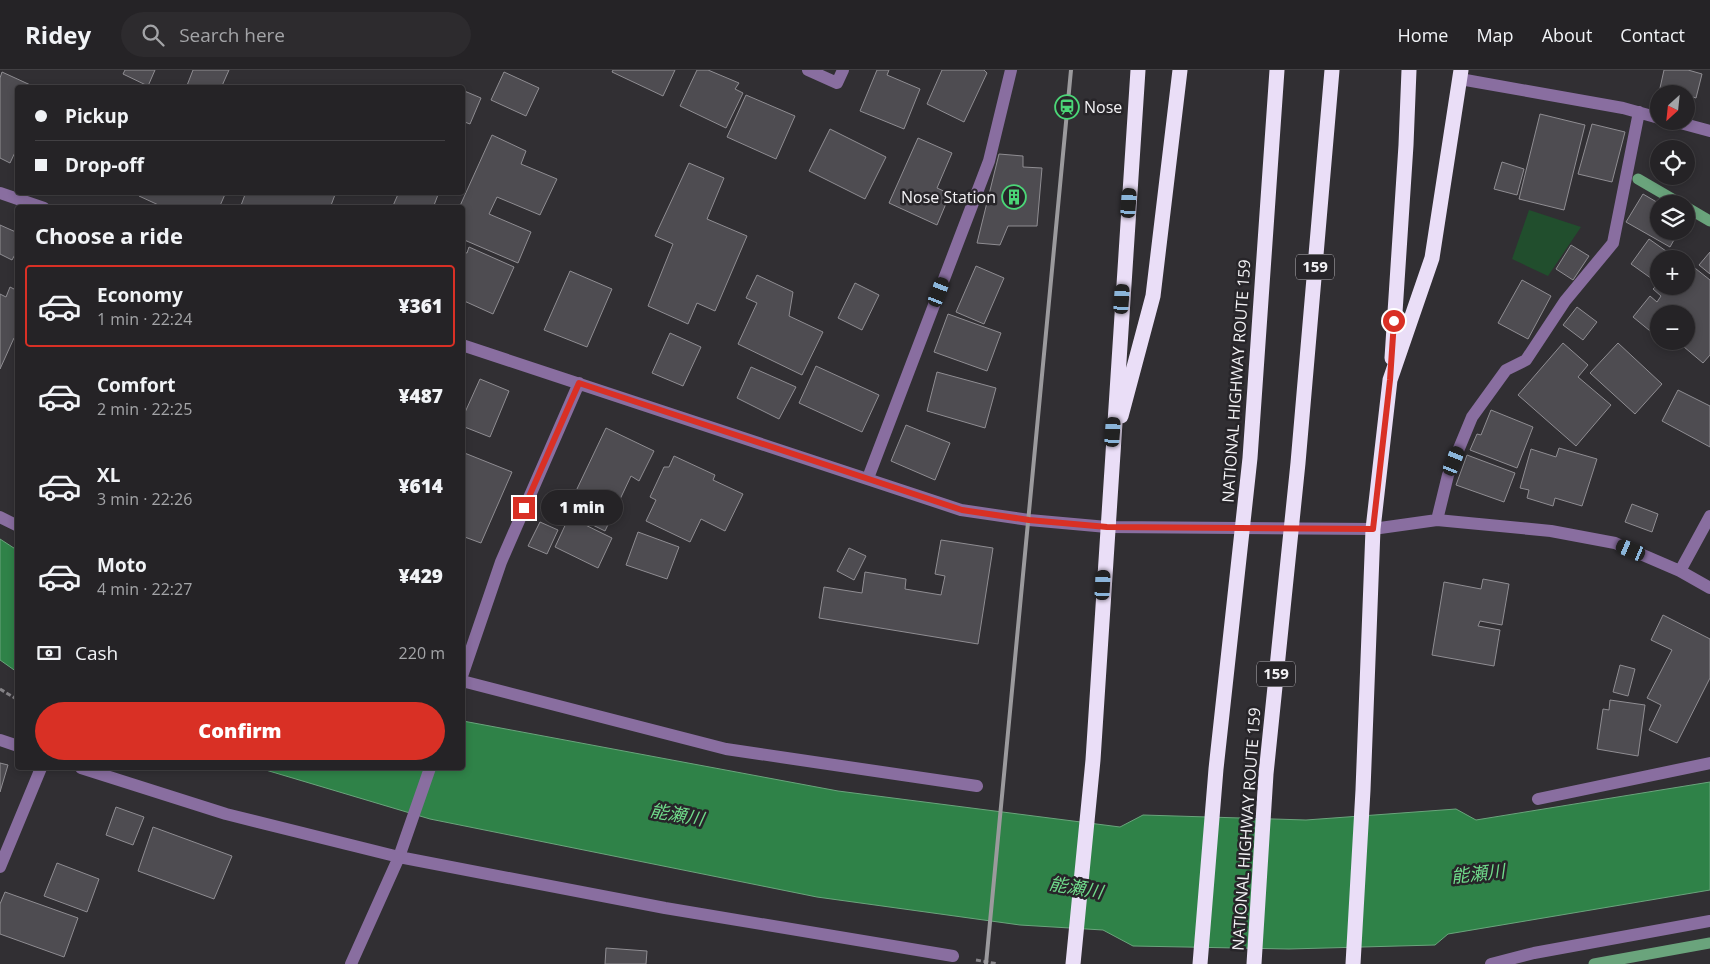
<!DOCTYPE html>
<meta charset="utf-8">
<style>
body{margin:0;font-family:"Open Sans","Noto Sans JP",sans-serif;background:#2d2b2e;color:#f1f3f6;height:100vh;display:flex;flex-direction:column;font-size:19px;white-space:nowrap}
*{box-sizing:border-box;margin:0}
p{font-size:16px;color:#a3a4a7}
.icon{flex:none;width:28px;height:28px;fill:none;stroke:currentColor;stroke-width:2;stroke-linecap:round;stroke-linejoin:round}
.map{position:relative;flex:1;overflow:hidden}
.drawer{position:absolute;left:15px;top:135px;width:450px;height:565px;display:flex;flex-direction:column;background:#252326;border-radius:5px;box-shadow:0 2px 8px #0003,0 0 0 1px #424043}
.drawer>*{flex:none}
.banner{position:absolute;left:15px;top:15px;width:450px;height:110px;border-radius:5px;box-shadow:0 2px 8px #0003,0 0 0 1px #424043;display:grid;align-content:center;height:110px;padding:0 20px;background:#252326}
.needle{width:32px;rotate:207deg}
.tools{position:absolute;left:1650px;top:15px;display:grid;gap:10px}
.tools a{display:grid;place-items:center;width:45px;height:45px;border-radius:50%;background:#252326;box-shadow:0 2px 8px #0003,0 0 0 1px #424043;font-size:25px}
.end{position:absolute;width:22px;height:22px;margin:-11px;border:6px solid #d93025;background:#fff;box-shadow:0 0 0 2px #fff}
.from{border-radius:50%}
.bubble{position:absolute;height:35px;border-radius:18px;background:#252326;box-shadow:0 2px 8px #0003,0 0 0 1px #424043;font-size:16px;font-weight:800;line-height:35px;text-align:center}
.car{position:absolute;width:15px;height:30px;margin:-15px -8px;border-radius:6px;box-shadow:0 0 4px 1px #0007;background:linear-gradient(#222 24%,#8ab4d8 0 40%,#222 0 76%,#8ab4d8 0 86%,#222 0)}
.banner b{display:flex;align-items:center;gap:18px;height:48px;font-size:19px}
.banner b+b{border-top:1px solid #424043}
.banner i{width:12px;height:12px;background:#f1f3f6}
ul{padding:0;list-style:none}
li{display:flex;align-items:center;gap:15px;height:82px;margin:0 10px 8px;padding:0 10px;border:2px solid transparent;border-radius:5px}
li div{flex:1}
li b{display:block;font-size:19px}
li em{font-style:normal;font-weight:800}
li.selected{border-color:#d93025}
li>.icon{width:45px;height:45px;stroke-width:1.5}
h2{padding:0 20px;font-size:22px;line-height:60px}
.pay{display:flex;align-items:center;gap:12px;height:55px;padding:0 20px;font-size:19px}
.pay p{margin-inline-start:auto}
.button{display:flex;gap:10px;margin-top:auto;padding:10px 20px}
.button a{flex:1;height:58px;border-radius:30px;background:#d93025;color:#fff;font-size:20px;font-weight:800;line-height:58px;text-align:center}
header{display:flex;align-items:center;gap:30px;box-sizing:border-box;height:70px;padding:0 25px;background:#252326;border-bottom:1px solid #424043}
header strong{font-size:24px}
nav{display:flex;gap:28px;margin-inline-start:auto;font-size:18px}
.search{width:350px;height:45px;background:#2d2b2e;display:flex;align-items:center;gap:12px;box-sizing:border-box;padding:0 18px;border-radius:28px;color:#a3a4a7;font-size:19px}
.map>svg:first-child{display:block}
.green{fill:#214e2d}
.water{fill:#2f8248;stroke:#6aa47c}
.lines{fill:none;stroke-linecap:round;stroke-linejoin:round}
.stream{stroke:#6aa47c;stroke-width:11}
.building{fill:#4e4c51;stroke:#8f8d92}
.path{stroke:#848286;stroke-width:3;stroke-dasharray:5 2.5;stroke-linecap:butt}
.minor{stroke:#896ea0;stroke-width:12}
.highway{stroke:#eadef7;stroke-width:15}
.rail{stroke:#9b9a9d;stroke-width:4}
.route{stroke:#d93025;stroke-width:6}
.labels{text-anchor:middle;stroke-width:5;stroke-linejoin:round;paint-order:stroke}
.shield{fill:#272529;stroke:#b6b4b8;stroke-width:1}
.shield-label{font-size:15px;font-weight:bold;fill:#f3f2f5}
.poi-label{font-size:16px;fill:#f3f2f5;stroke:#272529;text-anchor:start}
.street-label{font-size:16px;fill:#f3f2f5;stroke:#272529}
.water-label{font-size:18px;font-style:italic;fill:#70db8b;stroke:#272529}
</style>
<header>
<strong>Ridey</strong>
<div class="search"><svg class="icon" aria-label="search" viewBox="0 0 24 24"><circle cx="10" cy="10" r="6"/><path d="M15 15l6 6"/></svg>Search here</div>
<nav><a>Home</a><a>Map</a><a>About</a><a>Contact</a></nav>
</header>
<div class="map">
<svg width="1710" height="894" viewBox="0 0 1710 894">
<rect width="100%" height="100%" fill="#312f33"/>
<!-- green -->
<path class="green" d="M1529,140l52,17 -33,49 -36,-17z"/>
<!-- water -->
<path class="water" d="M0,469l17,11v122l-17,-12z
M463,651l375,70 282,36 23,-12 163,5 150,-11 20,11 234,-38v108l-262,44 -13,11 -146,4 -156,-3 -30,-16 -83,-5 -203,-28 -387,-78 -171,-51h203z"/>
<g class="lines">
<!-- stream -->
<path class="stream" d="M1638,109l43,25
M1686,137l24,14
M1594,894l116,-21"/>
</g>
<!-- building -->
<path class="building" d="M125,0h30l-7,16 -25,-12z
M193,0h36l-8,18h-35z
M613,0h62l-12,26 -51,-24z
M697,0h11l31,13 -4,6 8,4 -17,35 -46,-22z
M877,0h12l-2,5 33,14 -16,40 -44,-18z
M942,0h42l3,3 -23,49 -37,-18z
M1664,0h24l14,4 -6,24 -10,-3v-1h-6l-20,-6z
M2,2l35,16h-19v58l-8,17 -10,-5v-80z
M504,2l35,16 -13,28 -35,-16z
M462,20l19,8 -11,26 -8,-3z
M746,25l49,21 -19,43 -49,-22z
M1540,44l45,11 -21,85 -45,-11z
M1592,54l33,8 -13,50 -34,-8z
M830,59l56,28 -21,42 -56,-28z
M492,65l34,16 -5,13 36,15 -17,36 -43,-18 -8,17 42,18 -13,31 -56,-24v-31h-3z
M918,68l34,15 -15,35 13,6 -13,31 -48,-22z
M999,84l24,2v11l19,1 -5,58h-29l-8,19 -23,-2z
M1502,92l22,7 -7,26 -23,-6z
M689,93l35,15 -17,41 40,17 -32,75 -18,-8 -9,21 -40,-18 25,-62 -18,-8z
M141,122h85l-7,16h-54l-26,-12z
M246,122h90l-6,16h-90z
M399,122h40l-6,16h-41z
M1643,124l17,10h-1v27h20l-9,16 -44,-25z
M0,155l18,8v16l-6,11 -12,-6z
M1649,169l24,17 -2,3h-12v17l-4,5 -24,-17z
M1571,175l18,11 -16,24 -17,-11z
M469,177l45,20 -21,47 -31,-14v-48l5,1z
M1710,182v22l-11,-9z
M1686,191l24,19v75l-7,8 -26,-22h9v-27h-27v16l-4,5 -22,-18 17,-21 7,6 4,-6 -8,-7 6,-6v3h27z
M976,196l28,12 -20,46 -28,-12z
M570,201l42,18 -25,58 -43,-17z
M757,205l36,17 -4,24 34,16 -21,43 -64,-31 19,-41 -11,-5z
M1522,210l29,16 -23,43 -30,-16z
M855,213l24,12 -17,35 -24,-12z
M10,217l8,4v49l-4,-2 -14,31v-75l6,3z
M1577,237l20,15 -14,18 -20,-15z
M948,244l53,19 -14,38 -53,-19z
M670,263l31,14 -18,39 -31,-13z
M1563,273l25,22 -10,12 33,28 -35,41 -58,-51z
M1618,273l44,41 -27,30 -45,-41z
M816,296l63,29 -17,37 -63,-29z
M751,297l45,20 -17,32 -42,-21z
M937,302l59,16 -11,40 -58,-17z
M480,309l29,12 -19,46 -28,-11v-7z
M1678,320l32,16v41l-48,-26z
M1491,340l42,17 -16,41 -47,-18 7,-16 4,1z
M906,355l44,18 -15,37 -44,-19z
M606,358l48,23 -15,30 -8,-5 -26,55 -39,-19z
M1559,378l38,11 -15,47 -27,-8 -2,8 -26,-8 2,-8 -9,-2 11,-39 25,8z
M462,382l50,20 -31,71 -19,-7z
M1467,385l48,18 -11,29 -48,-17z
M674,386l41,19 -2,5 30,14 -18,37 -24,-12 -11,23 -44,-21 10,-21 -6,-3 14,-30h5z
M1632,434l26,10 -6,18 -27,-10z
M569,447l43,21 -14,30 -43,-21z
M540,452l18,8 -11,24 -19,-8z
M638,462l41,15 -12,32 -41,-14z
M941,470l52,8 -15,96 -159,-26 5,-31 38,6 3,-21 41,7 -1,10 36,6 4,-19 -10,-2z
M849,478l17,8 -12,24 -17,-9z
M1483,509l26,5 -7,41 -22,-4 -2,5 22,4 -6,36 -62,-11 12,-73 37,7z
M1663,545l47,24v39l-33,65 -28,-13 12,-25 -14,-7 25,-48 -21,-10z
M1620,595l15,4 -7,27 -15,-4z
M1610,630l35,5 -7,51 -41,-7 6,-40 6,1z
M0,693l8,2 -8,27z
M116,737l28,10 -11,28 -27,-10z
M153,757l79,29 -18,43 -76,-28z
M57,793l42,16 -12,33 -43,-16z
M5,822l73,26 -14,39 -64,-23v-30z
M606,878l41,3 -1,13h-41z"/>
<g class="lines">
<!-- path -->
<path class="path" d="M0,619l18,11
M976,890l22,4"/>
<!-- minor -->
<path class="minor" d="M808,0l29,13 6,-13
M1460,9l163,29 36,10
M1673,51l37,10
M0,123l44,15
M462,275l499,165 68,10 78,7 266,2 64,-9 114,11 64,12 65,28 30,17
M868,408l121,-317 22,-91
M0,447l18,9
M1437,450l11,-45 24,-58 34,-47 20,-10 39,-59 48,-58 26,-131
M1680,501l30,-55
M462,606l39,-114 78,-179
M462,611l264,68 251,37
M0,670l18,6
M81,698l145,46 173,43 266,51 288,48
M1538,729l172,-36
M0,797l41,-99
M351,894l48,-107 31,-89
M1491,894l43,-11 176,-32"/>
<!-- highway -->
<path class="highway" d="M1392,288l14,-213 3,-75
M1121,346l32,-120 27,-226
M1073,894l20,-204 45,-690
M1200,894l16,-195 34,-311 27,-388
M1254,894l12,-190 32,-311 34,-393
M1353,894l10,-174 10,-261 17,-149 42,-122 29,-188"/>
<!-- rail -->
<path class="rail" d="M986,894l85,-894"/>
</g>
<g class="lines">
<!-- route -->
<path class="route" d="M524,438l55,-125 383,127 67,10 78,7 266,2 17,-149 4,-59"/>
</g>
<!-- icons -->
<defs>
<g id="station-ring" transform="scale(1.25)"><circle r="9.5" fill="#272529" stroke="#4bd677" stroke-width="1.5"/><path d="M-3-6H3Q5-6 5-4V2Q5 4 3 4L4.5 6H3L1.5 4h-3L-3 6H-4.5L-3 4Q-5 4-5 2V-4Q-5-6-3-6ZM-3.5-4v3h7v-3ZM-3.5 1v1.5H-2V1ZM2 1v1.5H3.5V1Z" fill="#4bd677"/></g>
<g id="building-ring" transform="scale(1.25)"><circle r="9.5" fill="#272529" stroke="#4bd677" stroke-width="1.5"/><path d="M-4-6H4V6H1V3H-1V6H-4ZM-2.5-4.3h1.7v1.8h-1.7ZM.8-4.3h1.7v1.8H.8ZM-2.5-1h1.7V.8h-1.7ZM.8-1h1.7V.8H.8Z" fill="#4bd677"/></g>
</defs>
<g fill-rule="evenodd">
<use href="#station-ring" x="1067" y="37"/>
<use href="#building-ring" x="1014" y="127"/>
</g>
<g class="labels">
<!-- shield labels -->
<g class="shield">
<rect x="1296" y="184.5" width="38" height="25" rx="4"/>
<rect x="1257" y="591.5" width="38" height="25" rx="4"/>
</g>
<g class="shield-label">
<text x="1315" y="202">159</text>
<text x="1276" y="609">159</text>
</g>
<!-- poi labels -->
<g class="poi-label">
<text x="1084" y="43">Nose</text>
<text x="996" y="133" text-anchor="end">Nose Station</text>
</g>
<!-- street labels -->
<g class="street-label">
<text transform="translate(1236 311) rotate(-86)" y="6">NATIONAL HIGHWAY ROUTE 159</text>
<text transform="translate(1246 759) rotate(-86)" y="6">NATIONAL HIGHWAY ROUTE 159</text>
</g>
<!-- water labels -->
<g class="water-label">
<text transform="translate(677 745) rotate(10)" y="6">能瀬川</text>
<text transform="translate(1478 804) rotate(-6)" y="6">能瀬川</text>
<text transform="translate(1076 818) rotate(10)" y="6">能瀬川</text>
</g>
</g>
</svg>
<div class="tools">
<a><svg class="needle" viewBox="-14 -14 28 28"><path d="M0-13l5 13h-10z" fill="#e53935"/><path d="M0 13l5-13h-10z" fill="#a3a4a7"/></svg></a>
<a><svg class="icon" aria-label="locate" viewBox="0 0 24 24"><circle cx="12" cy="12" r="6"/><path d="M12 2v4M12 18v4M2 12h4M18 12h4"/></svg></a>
<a><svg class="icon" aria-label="layers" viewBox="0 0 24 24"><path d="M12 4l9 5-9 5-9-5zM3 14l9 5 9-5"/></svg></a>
<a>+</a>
<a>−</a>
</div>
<i class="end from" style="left:1394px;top:251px"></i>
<i class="end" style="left:524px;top:438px"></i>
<div class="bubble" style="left:541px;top:420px;width:82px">1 min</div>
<i class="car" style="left:1129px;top:133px;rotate:4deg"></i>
<i class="car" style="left:939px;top:222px;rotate:21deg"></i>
<i class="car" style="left:1122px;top:229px;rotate:4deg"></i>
<i class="car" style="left:1113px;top:362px;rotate:4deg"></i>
<i class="car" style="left:1454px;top:391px;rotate:22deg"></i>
<i class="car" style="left:1631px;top:480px;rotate:293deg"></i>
<i class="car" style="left:1103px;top:515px;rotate:3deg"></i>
<div class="banner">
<b><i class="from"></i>Pickup</b>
<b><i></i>Drop-off</b>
</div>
<section class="drawer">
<h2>Choose a ride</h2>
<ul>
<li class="selected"><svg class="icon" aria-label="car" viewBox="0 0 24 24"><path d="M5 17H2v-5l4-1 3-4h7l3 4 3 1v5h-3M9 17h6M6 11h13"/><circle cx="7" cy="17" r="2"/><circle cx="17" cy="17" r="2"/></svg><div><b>Economy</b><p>1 min · 22:24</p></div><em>¥361</em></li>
<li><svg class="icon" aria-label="car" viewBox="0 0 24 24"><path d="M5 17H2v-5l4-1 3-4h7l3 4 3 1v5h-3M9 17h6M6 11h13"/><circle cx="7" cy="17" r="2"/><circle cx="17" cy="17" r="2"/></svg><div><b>Comfort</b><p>2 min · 22:25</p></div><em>¥487</em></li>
<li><svg class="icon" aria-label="car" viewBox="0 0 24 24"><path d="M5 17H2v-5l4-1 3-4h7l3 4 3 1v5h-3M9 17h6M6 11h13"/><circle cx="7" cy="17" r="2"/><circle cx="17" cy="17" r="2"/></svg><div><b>XL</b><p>3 min · 22:26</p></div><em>¥614</em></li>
<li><svg class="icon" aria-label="car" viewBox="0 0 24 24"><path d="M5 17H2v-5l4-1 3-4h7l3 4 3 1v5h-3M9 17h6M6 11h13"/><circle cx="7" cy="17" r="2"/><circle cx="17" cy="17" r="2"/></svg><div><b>Moto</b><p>4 min · 22:27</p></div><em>¥429</em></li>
</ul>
<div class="pay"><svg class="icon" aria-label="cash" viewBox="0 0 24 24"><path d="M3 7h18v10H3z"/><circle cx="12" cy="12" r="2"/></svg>Cash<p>220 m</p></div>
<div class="button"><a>Confirm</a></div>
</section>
</div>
